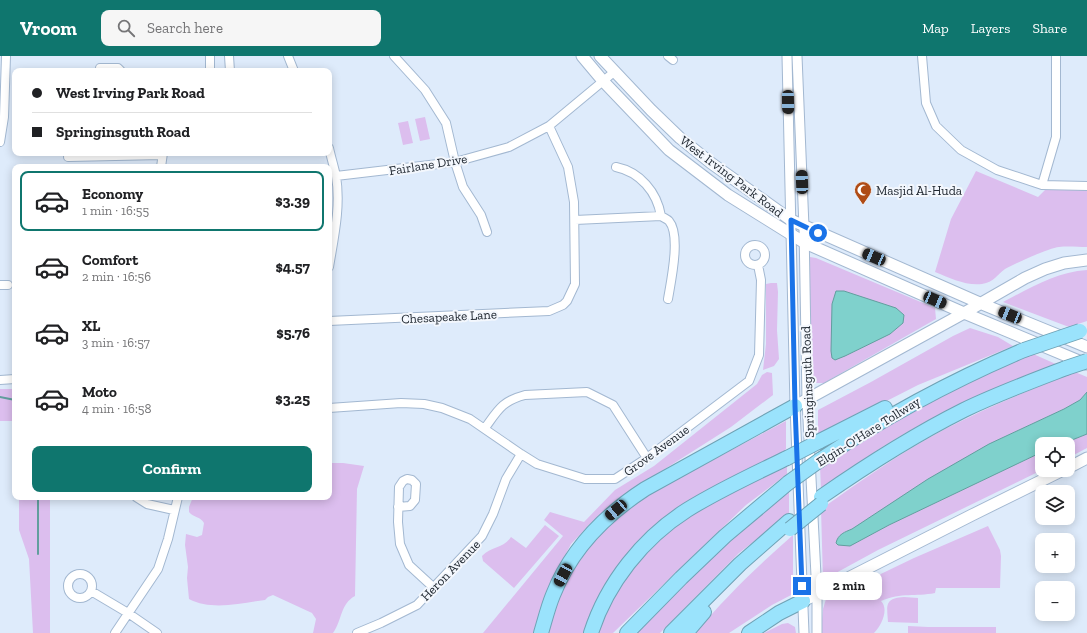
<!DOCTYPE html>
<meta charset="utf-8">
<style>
body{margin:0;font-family:"Zilla Slab",serif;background:#f6f6f6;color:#202124;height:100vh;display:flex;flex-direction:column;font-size:15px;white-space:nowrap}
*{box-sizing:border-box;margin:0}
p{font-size:13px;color:#757577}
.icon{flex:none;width:22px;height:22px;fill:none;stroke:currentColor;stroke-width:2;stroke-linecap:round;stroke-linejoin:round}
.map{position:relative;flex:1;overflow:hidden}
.details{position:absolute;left:12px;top:108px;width:320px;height:336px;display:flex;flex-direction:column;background:#fff;border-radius:8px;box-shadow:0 2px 10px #0003}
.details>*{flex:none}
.top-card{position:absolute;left:12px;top:12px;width:320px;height:88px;border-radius:8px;box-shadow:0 2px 10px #0003;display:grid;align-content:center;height:88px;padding:0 20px;background:#fff}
.controls{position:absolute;left:1035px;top:381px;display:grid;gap:8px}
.controls a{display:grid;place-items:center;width:40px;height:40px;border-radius:8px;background:#fff;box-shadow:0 2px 10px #0003;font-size:20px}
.end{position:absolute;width:18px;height:18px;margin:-9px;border:5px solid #1a73e8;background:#fff;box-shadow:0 0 0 2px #fff}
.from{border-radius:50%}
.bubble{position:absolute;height:28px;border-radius:8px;background:#fff;box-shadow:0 2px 10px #0003;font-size:13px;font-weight:800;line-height:28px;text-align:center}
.car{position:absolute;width:12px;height:24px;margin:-12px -6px;border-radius:5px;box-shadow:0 0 3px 1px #0007;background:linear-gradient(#222 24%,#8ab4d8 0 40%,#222 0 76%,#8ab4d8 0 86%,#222 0)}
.top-card b{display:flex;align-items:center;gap:14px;height:38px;font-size:15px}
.top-card b+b{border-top:1px solid #e0e0e0}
.top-card i{width:10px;height:10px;background:#202124}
ul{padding:7px 0 0;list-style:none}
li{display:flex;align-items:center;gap:12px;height:60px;margin:0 8px 6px;padding:0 12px;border:2px solid transparent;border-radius:8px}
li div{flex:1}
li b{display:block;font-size:15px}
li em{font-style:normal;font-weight:800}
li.active{border-color:#0f766e}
li>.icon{width:36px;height:36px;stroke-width:1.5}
.primary-button{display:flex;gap:8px;margin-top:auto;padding:8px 20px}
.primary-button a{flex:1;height:46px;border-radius:8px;background:#0f766e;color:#fff;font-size:16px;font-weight:800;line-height:46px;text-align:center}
header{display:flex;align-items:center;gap:24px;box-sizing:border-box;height:56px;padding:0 20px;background:#0f766e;color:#fff}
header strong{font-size:19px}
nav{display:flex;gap:22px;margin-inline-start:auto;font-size:14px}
.search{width:280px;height:36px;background:#f6f6f6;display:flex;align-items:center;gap:10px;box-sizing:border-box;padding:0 14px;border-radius:8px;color:#757577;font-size:15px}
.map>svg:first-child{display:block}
.green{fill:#dcbeee;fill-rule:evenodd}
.water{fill:#7fd1cc;stroke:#629e9e}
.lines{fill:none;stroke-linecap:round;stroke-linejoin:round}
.stream{stroke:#629e9e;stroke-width:2}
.minor-casing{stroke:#a3b8d1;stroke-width:10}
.tertiary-casing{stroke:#a3b8d1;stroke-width:11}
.secondary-casing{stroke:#a3b8d1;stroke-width:13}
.motorway-casing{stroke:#6fa2b5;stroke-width:16}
.minor{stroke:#fff;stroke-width:8}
.tertiary{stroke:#fff;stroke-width:9}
.secondary{stroke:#fff;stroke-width:11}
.motorway{stroke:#9ae3fc;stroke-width:14}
.motorway-bridge-casing{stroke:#6fa2b5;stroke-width:16;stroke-linecap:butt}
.motorway-bridge{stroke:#9ae3fc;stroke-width:14}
.route{stroke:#1a73e8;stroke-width:5}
.labels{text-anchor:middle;stroke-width:4;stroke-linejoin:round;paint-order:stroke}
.street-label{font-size:13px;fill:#202831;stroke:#f3f7fd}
.poi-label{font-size:13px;fill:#202831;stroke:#f3f7fd;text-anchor:start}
</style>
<header>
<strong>Vroom</strong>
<div class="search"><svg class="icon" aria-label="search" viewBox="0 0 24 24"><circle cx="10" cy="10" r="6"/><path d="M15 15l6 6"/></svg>Search here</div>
<nav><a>Map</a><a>Layers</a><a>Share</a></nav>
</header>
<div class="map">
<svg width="1087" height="577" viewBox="0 0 1087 577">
<rect width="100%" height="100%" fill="#deebfb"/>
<!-- green -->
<path class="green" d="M425,61l5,22 -10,2 -5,-22z
M408,65l5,22 -10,2 -5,-22z
M976,115l62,26 9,-9 40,1v58c-9,0 -19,-1 -28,0 -10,1 -45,17 -54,22 -8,6 -11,13 -23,15 -16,2 -32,-6 -47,-12l16,-53z
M810,201l6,1 119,50 1,11 -112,64h-8l-4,-5 -4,-118zM903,267l-13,11 -50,24z
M1087,214v51l-18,6 -66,-25c27,-14 53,-30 84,-32z
M771,227h6l1,9 -1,38 2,29 -5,7 -11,4 3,-26v-60z
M970,272l28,9 15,9 -95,39 -100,51v-26l53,-28 82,-46z
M1031,297l27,12c-59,18 -113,45 -166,76 -25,15 -48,33 -71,49l-1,-24 93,-58z
M767,316l5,1 1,22 -42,32 -115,73 -26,24 -19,20 -25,48 -13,41h-50l80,-97 -19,-16 6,-8 34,10 31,-32 39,-24 103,-82 5,-9z
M1075,316l12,5v15l-7,8 -16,9 -75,35 -137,85 -11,5 15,9 33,-18 153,-73v18l-164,80 -55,30 -2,-71c41,-29 82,-58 126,-81 41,-21 85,-39 128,-56z
M0,333h15v32h-15z
M786,365v28l-3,3 -81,42 -86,75 -12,17 -14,28 -6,19h-37l11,-34 14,-27 15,-22 21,-24 27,-23 23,-14z
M1087,378v14l-19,10v-14h-6z
M329,407h14l21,3 -7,23 -2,107c-15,8 -13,25 -22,37h-20l3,-14 -4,-6 -39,-18 -5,2 -3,3c-24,3 -53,11 -76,-1l-2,-21 1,-11 -3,-22 1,-11 11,3 5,-2 2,-12c-4,-7 -10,-5 -15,-11v-5l4,-10h136z
M787,409v9l-41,31 -133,128h-15c16,-47 51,-89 91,-117 7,-5 16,-9 24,-14 24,-13 49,-25 74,-37z
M789,433v25l-50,39 -79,80h-23l74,-75z
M19,441h31v136h-17l-4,-74 -10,-29z
M545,469l14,11 -45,52 -31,-27 -1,-5c9,-10 21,-7 29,-19l15,11z
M988,470l12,24 1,6 -1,32h-64l-1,5c-20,4 -33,-1 -54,8 8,8 1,24 -7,32h-53l2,-24 3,-10 9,-3 79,-38z
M793,479v59l-21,11 -43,28h-33c29,-36 62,-67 97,-98z
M904,541l14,1v25l-30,-1c-1,-16 -4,-24 16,-25z
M788,567l7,4 1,6h-32l18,-9z
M908,570l20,1h68v6h-88z"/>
<!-- water -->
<path class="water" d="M836,235h8l52,17 8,7 -1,8 -13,11 -45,22 -10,4 -3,-2 -1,-7 1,-47z
M1087,336v42l-25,10h-20v8l-153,73 -39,21 -12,-1 -2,-2c2,-9 9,-11 16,-14l76,-50 61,-35 75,-35 16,-9z"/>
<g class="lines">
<!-- stream -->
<path class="stream" d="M0,341l15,3
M38,498v-57"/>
<!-- minor casing -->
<g class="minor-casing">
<path id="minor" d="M210,0v15
M229,0l1,15
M288,0l6,15
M394,0l31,34 21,33 9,39 8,25 18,28 6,17
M668,0l5,4
M922,0l4,47 10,23 25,24 36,20 45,15 45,1
M100,12h18l3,3
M0,86l4,-25 2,-61
M329,92c2,9 5,19 7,28 5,30 -2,61 -7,91
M68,101l94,-2
M161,111l2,-14
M616,111c24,5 41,25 45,49
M336,120l119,-14 54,-15 40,-21 65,-54
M1042,129l14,-48v-81
M575,164l86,-4c3,2 6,3 8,5 12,14 2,60 -1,78
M745 199a10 10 0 1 1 20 0a10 10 0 1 1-20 0Z
M0,229h8
M329,265l220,-10 14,-6 4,-4 8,-17 -1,-82 -6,-35 -19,-41
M0,324l15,-1
M329,352l72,-5 23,1 18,4 28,11 51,35 16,10 48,15h30l32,-21 102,-77 10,-26 2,-75 -3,-15
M485,372c13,-18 17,-27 40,-33l62,-3 26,13 34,53
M136,441l11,7 27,6
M398,451l12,-1 5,-6 1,-16 -4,-4 -5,-1 -4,2 -4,6 -1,35 2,22 9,21 25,23
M68 530a12 12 0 1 1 24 0a12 12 0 1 1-24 0Z
M91,535l37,22 29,20
M115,577l43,-64 10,-30 10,-42
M357,577l24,-10 36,-18 65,-69 11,-22 13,-35 15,-25"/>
</g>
<!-- tertiary casing -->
<g class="tertiary-casing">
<path id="tertiary" d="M787,0l8,350 9,227
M797,0l7,171 3,173 10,195v38"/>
</g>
<!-- secondary casing -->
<g class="secondary-casing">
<path id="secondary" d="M582,0l21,25 66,69 59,45 77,48 159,70 122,51
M600,0l51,54 29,28 31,25 80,57 191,84 105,43
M795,350l169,-93 61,-35 20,-9 19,-6 23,-3
M1068,412l19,-10
M803,545l169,-86 91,-45"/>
</g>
<!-- motorway casing -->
<g class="motorway-casing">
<path id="motorway" d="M818,386l67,-34
M820,404c66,-44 131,-79 204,-110
M821,441c46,-32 93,-62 143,-87 33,-16 68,-29 102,-42
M541,577c4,-13 7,-26 12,-38 18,-46 52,-80 92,-106l150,-83
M591,577c16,-50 52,-95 96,-123 32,-20 67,-36 100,-52
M627,577l54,-55 44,-42 63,-53
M671,577l69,-69 49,-43
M686,577l18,-21
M749,577l30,-20 24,-12"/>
</g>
<!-- minor -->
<use href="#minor" class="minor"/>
<!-- tertiary -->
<use href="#tertiary" class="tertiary"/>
<!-- secondary -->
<use href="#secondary" class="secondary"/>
<!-- motorway -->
<use href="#motorway" class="motorway"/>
<!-- motorway-bridge casing -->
<g class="motorway-bridge-casing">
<path id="motorway-bridge" d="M1024,294l56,-19
M1066,312l21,-7
M787,402l31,-16
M788,427l32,-23
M790,473l31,-25"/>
</g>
<!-- motorway-bridge -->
<use href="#motorway-bridge" class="motorway-bridge"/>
</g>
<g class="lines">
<!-- route -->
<path class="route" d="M802,530l-7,-180 -4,-186 27,13"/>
</g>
<!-- icons -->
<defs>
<g id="mosque-pin" transform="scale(0.9)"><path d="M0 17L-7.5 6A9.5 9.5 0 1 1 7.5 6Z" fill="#af4b15" stroke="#f3f7fd"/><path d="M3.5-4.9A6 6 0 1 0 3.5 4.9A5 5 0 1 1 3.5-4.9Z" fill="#fff"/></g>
</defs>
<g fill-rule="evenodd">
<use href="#mosque-pin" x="863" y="134"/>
</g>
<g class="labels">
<!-- street labels -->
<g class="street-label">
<text transform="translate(428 108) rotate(-9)" y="5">Fairlane Drive</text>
<text transform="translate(732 120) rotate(37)" y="5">West Irving Park Road</text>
<text transform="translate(449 260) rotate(-3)" y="5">Chesapeake Lane</text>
<text transform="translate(807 326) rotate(-92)" y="5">Springinsguth Road</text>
<text transform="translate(868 375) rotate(-32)" y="5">Elgin-O'Hare Tollway</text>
<text transform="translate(656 394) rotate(-36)" y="5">Grove Avenue</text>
<text transform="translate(450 514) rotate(-46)" y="5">Heron Avenue</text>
</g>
<!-- poi labels -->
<g class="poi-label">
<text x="876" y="139">Masjid Al-Huda</text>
</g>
</g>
</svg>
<div class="controls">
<a><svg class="icon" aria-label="locate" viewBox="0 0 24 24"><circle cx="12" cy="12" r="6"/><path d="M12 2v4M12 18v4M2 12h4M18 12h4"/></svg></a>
<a><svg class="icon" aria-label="layers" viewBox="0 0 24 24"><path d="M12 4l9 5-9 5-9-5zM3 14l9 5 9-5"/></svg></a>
<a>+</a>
<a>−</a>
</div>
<i class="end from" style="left:818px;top:177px"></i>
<i class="end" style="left:802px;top:530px"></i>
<div class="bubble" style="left:816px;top:516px;width:66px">2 min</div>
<i class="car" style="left:788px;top:46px;rotate:179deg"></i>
<i class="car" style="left:802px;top:126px;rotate:358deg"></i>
<i class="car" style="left:874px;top:201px;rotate:293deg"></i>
<i class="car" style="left:935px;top:244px;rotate:113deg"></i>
<i class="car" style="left:1010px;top:259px;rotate:292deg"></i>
<i class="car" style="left:616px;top:454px;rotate:230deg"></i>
<i class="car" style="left:563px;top:519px;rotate:208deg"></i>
<div class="top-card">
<b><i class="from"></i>West Irving Park Road</b>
<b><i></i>Springinsguth Road</b>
</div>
<section class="details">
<ul>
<li class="active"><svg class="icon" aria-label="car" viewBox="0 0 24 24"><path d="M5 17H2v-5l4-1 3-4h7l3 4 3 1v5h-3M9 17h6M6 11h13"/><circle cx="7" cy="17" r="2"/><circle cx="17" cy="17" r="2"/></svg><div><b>Economy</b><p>1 min · 16:55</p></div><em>$3.39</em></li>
<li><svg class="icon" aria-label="car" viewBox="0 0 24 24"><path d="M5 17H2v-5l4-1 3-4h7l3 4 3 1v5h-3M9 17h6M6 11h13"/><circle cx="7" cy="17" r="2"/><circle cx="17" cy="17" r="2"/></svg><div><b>Comfort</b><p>2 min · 16:56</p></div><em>$4.57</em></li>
<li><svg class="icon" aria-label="car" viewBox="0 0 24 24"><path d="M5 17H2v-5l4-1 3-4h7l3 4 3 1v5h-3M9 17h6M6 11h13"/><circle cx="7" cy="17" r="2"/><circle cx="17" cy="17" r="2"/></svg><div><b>XL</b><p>3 min · 16:57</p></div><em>$5.76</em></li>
<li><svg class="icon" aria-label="car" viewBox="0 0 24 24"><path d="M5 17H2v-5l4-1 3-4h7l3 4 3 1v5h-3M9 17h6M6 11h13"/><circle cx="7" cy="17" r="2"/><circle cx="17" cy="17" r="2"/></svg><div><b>Moto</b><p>4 min · 16:58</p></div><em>$3.25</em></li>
</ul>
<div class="primary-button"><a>Confirm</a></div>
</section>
</div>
